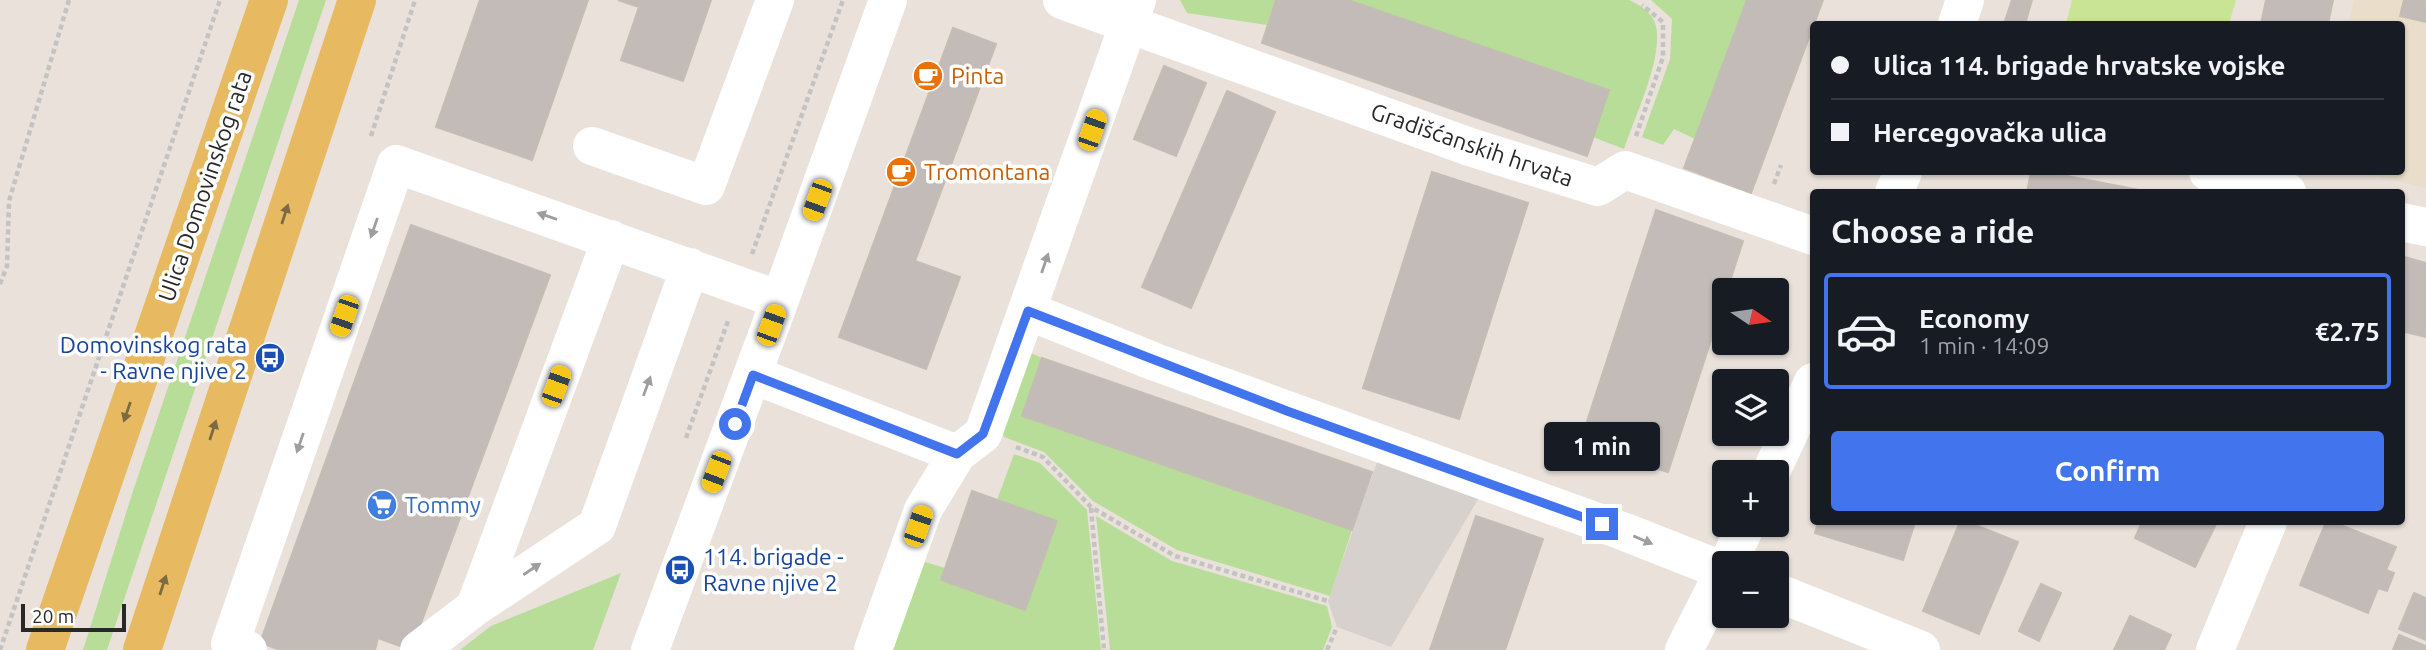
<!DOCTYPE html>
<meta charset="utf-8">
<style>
body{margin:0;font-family:Ubuntu,sans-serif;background:#242831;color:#f1f3f6;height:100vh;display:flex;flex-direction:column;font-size:26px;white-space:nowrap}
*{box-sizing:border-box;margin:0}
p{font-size:23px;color:#9ea1a6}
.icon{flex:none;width:38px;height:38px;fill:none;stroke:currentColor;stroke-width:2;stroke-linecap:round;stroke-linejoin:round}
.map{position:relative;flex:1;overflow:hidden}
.details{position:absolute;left:1810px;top:189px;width:595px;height:336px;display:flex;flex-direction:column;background:#171b24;border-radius:7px;box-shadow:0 2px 5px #0004}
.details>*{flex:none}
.top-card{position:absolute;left:1810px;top:21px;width:595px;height:154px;border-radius:7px;box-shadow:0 2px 5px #0004;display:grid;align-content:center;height:154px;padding:0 21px;background:#171b24}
.needle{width:46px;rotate:103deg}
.fabs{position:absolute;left:1712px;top:278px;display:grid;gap:14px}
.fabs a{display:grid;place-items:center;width:77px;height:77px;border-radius:7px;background:#171b24;box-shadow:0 2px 5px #0004;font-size:35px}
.scale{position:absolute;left:21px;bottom:18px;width:105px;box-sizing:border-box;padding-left:7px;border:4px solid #282828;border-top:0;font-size:19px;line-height:24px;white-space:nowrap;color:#282828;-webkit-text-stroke:5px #fff;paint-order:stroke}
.end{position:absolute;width:32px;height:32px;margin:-16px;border:9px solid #4274ee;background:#fff;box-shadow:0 0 0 4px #fff}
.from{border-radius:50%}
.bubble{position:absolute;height:49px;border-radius:7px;background:#171b24;box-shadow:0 2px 5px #0004;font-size:23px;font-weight:600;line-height:49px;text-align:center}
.car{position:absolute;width:21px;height:42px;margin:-21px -10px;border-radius:9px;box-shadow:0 0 5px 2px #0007;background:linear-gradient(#f5c518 24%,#345 0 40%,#f5c518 0 76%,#345 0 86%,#f5c518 0)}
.top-card b{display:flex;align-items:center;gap:24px;height:66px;font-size:26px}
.top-card b+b{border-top:2px solid #363941}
.top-card i{width:18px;height:18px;background:#f1f3f6}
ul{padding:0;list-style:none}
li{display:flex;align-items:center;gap:21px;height:116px;margin:0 14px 10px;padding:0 7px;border:4px solid transparent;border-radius:7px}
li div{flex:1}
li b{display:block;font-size:26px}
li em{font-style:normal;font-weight:600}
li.selected{border-color:#4274ee}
li>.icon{width:63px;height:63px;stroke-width:1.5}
h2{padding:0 21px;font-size:32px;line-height:84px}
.primary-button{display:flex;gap:14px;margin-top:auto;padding:14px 21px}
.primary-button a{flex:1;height:80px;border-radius:7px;background:#4274ee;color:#fff;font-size:28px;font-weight:600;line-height:80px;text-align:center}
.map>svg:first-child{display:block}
.education{fill:#eaddca}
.green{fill:#b7dd99}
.pitch{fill:#cae495}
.plaza{fill:#d6d1cc}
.building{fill:#c2bbb7;stroke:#c4bdb4;stroke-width:2}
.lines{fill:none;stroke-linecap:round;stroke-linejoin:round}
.path{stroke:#c3c3c3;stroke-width:4.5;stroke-dasharray:5 3.5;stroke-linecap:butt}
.minor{stroke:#fff;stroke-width:38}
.major{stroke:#e7ba61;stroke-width:38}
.oneway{fill:#7e6a42}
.oneway2{fill:#9e9e9e}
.route{stroke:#4274ee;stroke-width:9}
.labels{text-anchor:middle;stroke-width:7;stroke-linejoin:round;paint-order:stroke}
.food-label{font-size:23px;fill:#c56008;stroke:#fff;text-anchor:start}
.street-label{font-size:23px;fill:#282828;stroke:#fff}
.transit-label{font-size:23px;fill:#164399;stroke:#fff;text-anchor:end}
.shop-label{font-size:23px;fill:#366cbe;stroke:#fff;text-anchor:start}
</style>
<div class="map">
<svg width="2426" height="650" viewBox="0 0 2426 650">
<rect width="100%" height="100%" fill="#e9e1da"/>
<!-- education -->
<path class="education" d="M2354,0h72v188l-66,-16h41v-148h-52z"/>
<!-- green -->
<path class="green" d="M299,0h27l-219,650h-24l51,-162z
M1180,0h96l-9,25 -80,-12z
M1348,0h281c11,5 24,13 27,26 7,33 -21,90 -32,123l-31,-12z
M1651,0h96l-52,139 -21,-10 -11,16 -21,-8 28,-78 2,-40z
M1031,353l11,5 -20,58 330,114 -22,66 -153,-46 -84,-49 -49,-49 -40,-15 -2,-6z
M1014,454l26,9 47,47 14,140h-209l33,-88 20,6 -4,12 84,30 32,-89 -60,-21z
M1096,516l76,45 155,45 5,21 -9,23h-213z
M621,573l-28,77h-133l31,-24z"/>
<!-- pitch -->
<path class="pitch" d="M2072,0h164l-7,24h-163z"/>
<!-- plaza -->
<path class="plaza" d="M1383,445l104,39 -96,163 -54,-20 -9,-26z"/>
<!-- building -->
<path class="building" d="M480,0h108l-56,160 -96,-33z
M618,0h93l-28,81 -62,-21 18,-53z
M1276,0h72l261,90 -22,66 -325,-113z
M1747,0h76l-72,193 -67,-25z
M2012,0h20l-7,24h-21z
M2266,0h67l-5,24h-67z
M2404,0h22v22l-26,-6z
M953,28l43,16 -81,217 45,16 -34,92 -87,-32z
M1164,66l42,17 -30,73 -42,-17z
M1227,91l48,21 -84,196 -49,-21z
M1432,172l96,31 -69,216 -96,-31z
M2031,172h16l102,20h-122z
M1656,210l87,31 -16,49h-3v10l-56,172 -89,-26z
M411,225l139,50 -139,375 -33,-12 -3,12h-94l-21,-7z
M2401,256l25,7v74l-25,-6z
M1042,358l330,114 -20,58 -330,-114z
M972,491l85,30 -32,89 -84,-30z
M1476,516l67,23 -38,111h-75z
M1818,522h97l-12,38 -88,-27z
M1960,522h8l50,20 -39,92 -56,-23z
M2142,522h75l-22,45 -60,-29z
M2326,522h7l63,25 -10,23 8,3 -7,18 -9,-3 -10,25 -68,-28z
M2041,584l20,9 -22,48 -20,-10z
M2414,593l12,5v42l-27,-11z
M2130,616l41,19 -7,15h-50z
M2399,635l27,11v4h-33z"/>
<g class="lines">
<!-- path -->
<path class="path" d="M371,136l44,-136
M1636,136l27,-79v-35l-21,-17
M1774,184l7,-19
M752,254l91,-254
M0,284l7,-18 2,-65 60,-201
M686,438l42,-117
M1016,447l27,10 48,50 84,49 153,45
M1091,508l13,142
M722,561l15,-8
M0,650l220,-650
M1327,650l10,-23"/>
<!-- minor -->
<path class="minor" d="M1062,0l408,147 128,40 27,-17 188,66
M1957,24l8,-24
M592,146l114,40 69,-186
M2208,172l79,20
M1894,192l9,-20
M2401,222l25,5
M1028,311l127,51 470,170 99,39
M753,375l204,79
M1771,472l42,-90
M1728,564l18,-39
M1776,592l145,58
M475,607l136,-368
M248,650l-18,-6 166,-480 384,136
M419,650l56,-43 122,-81 93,-259
M650,650l130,-350 108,-300
M873,650l50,-140 34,-56 26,-20 154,-434
M1684,650l40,-79
M2215,650l53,-128"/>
<!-- major -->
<path class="major" d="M45,650l224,-650
M142,650l215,-650"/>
</g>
<!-- one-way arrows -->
<defs><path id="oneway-solid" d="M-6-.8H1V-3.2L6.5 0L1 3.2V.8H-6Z" transform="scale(1.75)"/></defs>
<g class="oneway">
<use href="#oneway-solid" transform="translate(285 214) rotate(-72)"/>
<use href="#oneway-solid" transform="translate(127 412) rotate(109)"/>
<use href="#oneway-solid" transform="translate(213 430) rotate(-72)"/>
<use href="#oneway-solid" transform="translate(163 585) rotate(-72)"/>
</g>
<g class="oneway2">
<use href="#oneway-solid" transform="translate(547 216) rotate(-161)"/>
<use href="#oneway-solid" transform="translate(374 228) rotate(109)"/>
<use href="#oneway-solid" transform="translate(1045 263) rotate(-71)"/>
<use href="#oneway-solid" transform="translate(647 386) rotate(-70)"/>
<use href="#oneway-solid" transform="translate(300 443) rotate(109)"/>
<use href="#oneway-solid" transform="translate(1643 540) rotate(23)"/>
<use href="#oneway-solid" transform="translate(532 569) rotate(-34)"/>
</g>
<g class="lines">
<!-- route -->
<path class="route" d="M735,424l18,-49 204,79 26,-20 45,-123 259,100 315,113"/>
</g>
<!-- icons -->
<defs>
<g id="cafe-disc" transform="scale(1.575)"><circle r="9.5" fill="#e8710a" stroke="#fff"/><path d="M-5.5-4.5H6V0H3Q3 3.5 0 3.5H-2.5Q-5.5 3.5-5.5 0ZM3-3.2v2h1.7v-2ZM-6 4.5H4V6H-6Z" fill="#fff"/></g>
<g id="bus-disc" transform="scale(1.575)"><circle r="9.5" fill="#1a4fb4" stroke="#fff"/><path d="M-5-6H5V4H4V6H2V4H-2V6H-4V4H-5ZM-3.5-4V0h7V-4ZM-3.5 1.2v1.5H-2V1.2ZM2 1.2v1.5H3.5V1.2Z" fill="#fff"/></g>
<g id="supermarket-disc" transform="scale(1.575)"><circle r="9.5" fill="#3f7fe0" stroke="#fff"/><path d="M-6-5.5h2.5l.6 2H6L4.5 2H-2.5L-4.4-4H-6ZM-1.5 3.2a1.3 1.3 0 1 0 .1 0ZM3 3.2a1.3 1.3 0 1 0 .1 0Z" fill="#fff"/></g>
</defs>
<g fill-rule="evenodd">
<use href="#cafe-disc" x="928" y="76"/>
<use href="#cafe-disc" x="901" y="172"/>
<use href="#bus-disc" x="270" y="358"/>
<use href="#supermarket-disc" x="382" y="505"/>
<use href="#bus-disc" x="680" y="570"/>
</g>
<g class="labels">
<!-- food labels -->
<g class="food-label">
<text x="951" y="84">Pinta</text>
<text x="924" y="180">Tromontana</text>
</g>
<!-- street labels -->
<g class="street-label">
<text transform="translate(1472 145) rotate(19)" y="8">Gradišćanskih hrvata</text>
<text transform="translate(205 186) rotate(-71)" y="8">Ulica Domovinskog rata</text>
</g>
<!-- transit labels -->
<g class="transit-label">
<text x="247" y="353">Domovinskog rata<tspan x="247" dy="26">- Ravne njive 2</tspan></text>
<text x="703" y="565" text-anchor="start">114. brigade -<tspan x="703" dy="26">Ravne njive 2</tspan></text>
</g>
<!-- shop labels -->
<g class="shop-label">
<text x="405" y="513">Tommy</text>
</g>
</g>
</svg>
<div class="fabs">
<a><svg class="needle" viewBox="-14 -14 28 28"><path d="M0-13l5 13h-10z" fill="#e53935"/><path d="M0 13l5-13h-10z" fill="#9ea1a6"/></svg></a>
<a><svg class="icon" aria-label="layers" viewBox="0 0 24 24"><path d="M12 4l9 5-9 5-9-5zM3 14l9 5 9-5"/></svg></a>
<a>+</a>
<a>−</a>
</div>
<div class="scale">20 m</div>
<i class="end from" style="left:735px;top:424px"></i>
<i class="end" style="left:1602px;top:524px"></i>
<div class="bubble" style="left:1544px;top:422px;width:116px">1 min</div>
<i class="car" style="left:1092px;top:130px;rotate:19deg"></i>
<i class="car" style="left:817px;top:200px;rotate:200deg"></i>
<i class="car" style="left:344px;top:316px;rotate:199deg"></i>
<i class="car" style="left:771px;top:325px;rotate:20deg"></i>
<i class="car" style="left:556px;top:386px;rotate:20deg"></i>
<i class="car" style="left:716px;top:472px;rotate:201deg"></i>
<i class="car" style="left:918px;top:526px;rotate:19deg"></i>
<div class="top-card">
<b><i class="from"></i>Ulica 114. brigade hrvatske vojske</b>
<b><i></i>Hercegovačka ulica</b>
</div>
<section class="details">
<h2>Choose a ride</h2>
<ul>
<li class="selected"><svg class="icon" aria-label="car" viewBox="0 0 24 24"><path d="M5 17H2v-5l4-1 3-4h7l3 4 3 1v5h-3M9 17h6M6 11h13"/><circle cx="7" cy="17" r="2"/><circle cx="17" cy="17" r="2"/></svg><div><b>Economy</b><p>1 min · 14:09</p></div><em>€2.75</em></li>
</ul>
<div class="primary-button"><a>Confirm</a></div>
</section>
</div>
